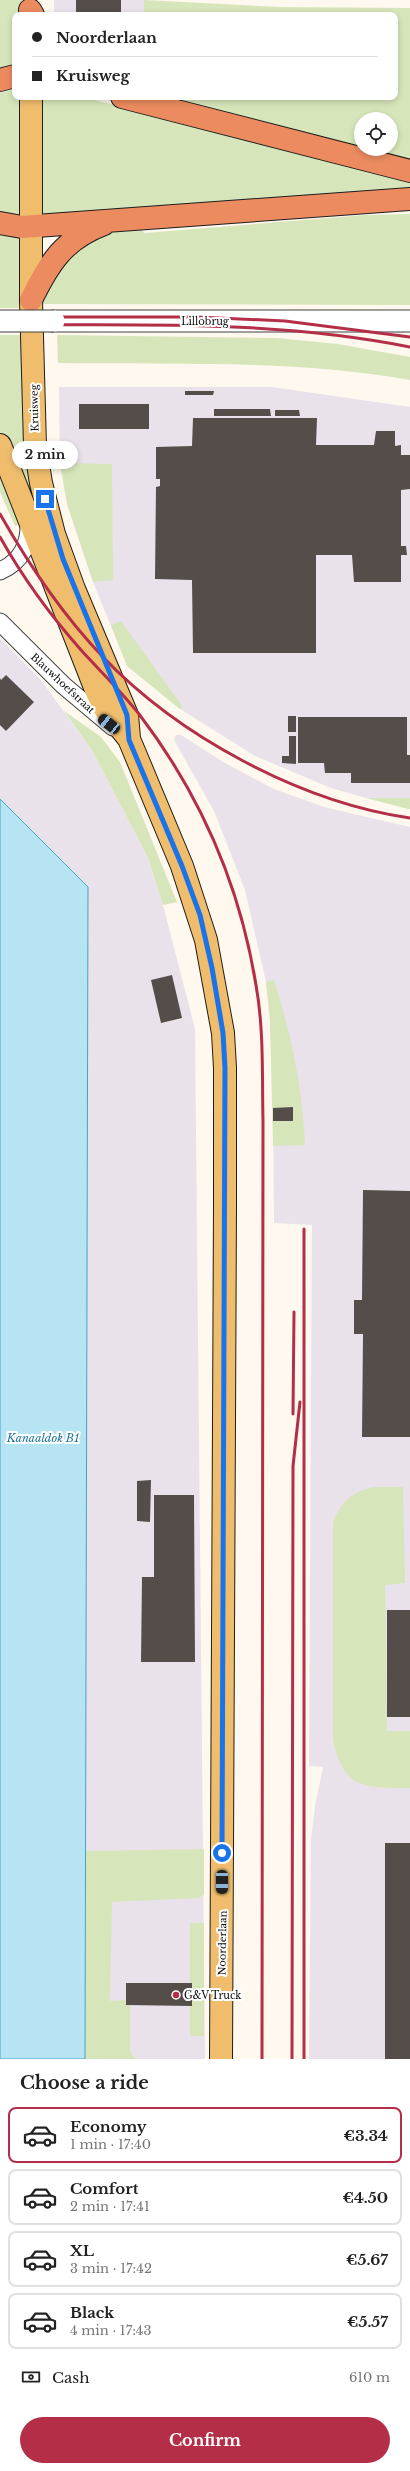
<!DOCTYPE html>
<meta charset="utf-8">
<style>
body{margin:0;font-family:"Libre Baskerville",serif;background:#f6f6f6;color:#222;height:100vh;display:flex;flex-direction:column;font-size:15px;white-space:nowrap}
*{box-sizing:border-box;margin:0}
p{font-size:13px;color:#767676}
.icon{flex:none;width:22px;height:22px;fill:none;stroke:currentColor;stroke-width:2;stroke-linecap:round;stroke-linejoin:round}
.map{position:relative;height:2059px;overflow:hidden}
.drawer{display:flex;flex-direction:column;background:#fff;flex:1}
.drawer>*{flex:none}
.banner{position:absolute;left:12px;top:12px;width:386px;height:88px;border-radius:8px;box-shadow:0 2px 6px #0003;display:grid;align-content:center;height:88px;padding:0 20px;background:#fff}
.buttons{position:absolute;left:354px;top:112px;display:grid;gap:8px}
.buttons a{display:grid;place-items:center;width:44px;height:44px;border-radius:50%;background:#fff;box-shadow:0 2px 6px #0003;font-size:20px}
.end{position:absolute;width:18px;height:18px;margin:-9px;border:5px solid #1a73e8;background:#fff;box-shadow:0 0 0 2px #fff}
.from{border-radius:50%}
.bubble{position:absolute;height:28px;border-radius:14px;background:#fff;box-shadow:0 2px 6px #0003;font-size:13px;font-weight:700;line-height:28px;text-align:center}
.car{position:absolute;width:12px;height:24px;margin:-12px -6px;border-radius:5px;box-shadow:0 0 3px 1px #0007;background:linear-gradient(#222 24%,#8ab4d8 0 40%,#222 0 76%,#8ab4d8 0 86%,#222 0)}
.banner b{display:flex;align-items:center;gap:14px;height:38px;font-size:15px}
.banner b+b{border-top:1px solid #e0e0e0}
.banner i{width:10px;height:10px;background:#222}
ul{padding:0;list-style:none}
li{display:flex;align-items:center;gap:12px;height:56px;margin:0 8px 6px;padding:0 12px;border:2px solid #e0e0e0;border-radius:8px}
li div{flex:1}
li b{display:block;font-size:15px}
li em{font-style:normal;font-weight:700}
li.current{border-color:#b42e48}
li>.icon{width:36px;height:36px;stroke-width:1.5}
h2{padding:0 20px;font-size:18px;line-height:48px}
.pay{display:flex;align-items:center;gap:10px;height:44px;padding:0 20px;font-size:15px}
.pay p{margin-inline-start:auto}
.cta{display:flex;gap:8px;margin-top:auto;padding:8px 20px}
.cta a{flex:1;height:46px;border-radius:24px;background:#b42e48;color:#fff;font-size:16px;font-weight:700;line-height:46px;text-align:center}
.map>svg:first-child{display:block}
.industrial{fill:#e9e2eb}
.green{fill:#d7e6ba}
.water{fill:#b6e4f2;stroke:#42a3c4}
.building{fill:#554d4a}
.lines{fill:none;stroke-linecap:round;stroke-linejoin:round}
.minor-casing{stroke:#404040;stroke-width:19}
.tertiary-casing{stroke:#404040;stroke-width:23}
.primary-casing{stroke:#1e1e1e;stroke-width:24}
.motorway-casing{stroke:#1e1e1e;stroke-width:24}
.minor{stroke:#fff;stroke-width:17}
.tertiary{stroke:#fff;stroke-width:21}
.primary{stroke:#efbd6c;stroke-width:22}
.motorway{stroke:#eb8b5f;stroke-width:22}
.rail{stroke:#b42e48;stroke-width:3}
.tertiary-bridge-casing{stroke:#404040;stroke-width:23;stroke-linecap:butt}
.tertiary-bridge{stroke:#fff;stroke-width:21}
.route{stroke:#1a73e8;stroke-width:5}
.poi-dot{fill:#b42e48;stroke:#fff;stroke-width:1.5}
.labels{text-anchor:middle;stroke-width:4;stroke-linejoin:round;paint-order:stroke}
.street-label{font-size:10px;fill:#0d0d0d;stroke:#fff}
.poi-label{font-size:10px;fill:#0d0d0d;stroke:#fff;text-anchor:start}
.water-label{font-size:11px;font-style:italic;fill:#1e7396;stroke:#fff}
</style>
<div class="map">
<svg width="410" height="2059" viewBox="0 0 410 2059">
<rect width="100%" height="100%" fill="#fef8ee"/>
<!-- industrial -->
<path class="industrial" d="M54,0h90v15h-90z
M59,387h213l138,20v391h-44l-35,-10 -76,-32 -75,-47 -53,-43 -34,-84 -26,-78 -7,-41z
M0,638l41,42 52,72 55,106 15,47 32,124 10,1030h-120l3,-1172 -88,-88z
M176,735h5l44,28 49,26 50,18 86,20v1232h-101l2,-219 4,-34 8,-39 -14,-1 3,-541 -38,-2 -1,-120 -3,-83 -4,-38 -21,-92 -31,-79 -40,-71z"/>
<!-- green -->
<path class="green" d="M0,0h22v15h-7v52l-15,3z
M144,0l136,7 130,1v152l-47,-11h28v-30h-30v30l-206,-52h240v-82h-251z
M15,89v8h6l2,121 -23,-5v-120z
M42,97h41l327,82v11l-368,28z
M410,214v91l-367,-1 1,-14 4,-10 35,-36 27,-13 29,-3 6,5 221,-18z
M0,234l22,5 2,69h-24z
M0,335h24c-2,55 1,108 10,162l-5,2 -29,-67z
M57,335l220,3 61,6 72,13v23c-116,-21 -235,-15 -352,-17z
M60,463l52,1 1,116 -20,2 -26,-78z
M0,478l18,43 1,4 -4,1 -15,-34z
M121,621l62,86 -3,2 -53,-43 -16,-41z
M64,711l37,26 19,25 57,140 -14,3 -15,-47 -55,-106z
M366,798h44v11h-2z
M274,980c17,53 29,110 31,165l-32,1 -3,-126 -4,-38z
M372,1487h31l2,96 -20,2 2,146h23v57c-43,0 -68,2 -77,-49v-216c7,-20 18,-30 39,-36z
M204,1849v45l-5,4 -87,4 -2,99 16,-1v5h4v45l3,6 5,3h-53l1,-208z
M190,1923h14v113h-14z"/>
<!-- water -->
<path class="water" d="M0,799l88,88 -3,1172h-85z"/>
<!-- building -->
<path class="building" d="M76,0h45v15h-45z
M185,391h29l-1,4h-28z
M79,404h70v25h-70z
M214,409h56l1,7h-57z
M275,410h24l1,6h-25z
M193,418h124l-1,27h58l2,-14h19v15l6,-1v10h9v34l-9,1v56h5l1,9h-6v27h-47l-2,-27h-36v98h-123l-1,-73 -37,-1 1,-92 4,-1v-7h-4v-32l36,-1z
M6,675l28,27 -28,29 -6,-6v-47l1,2z
M288,716h8v16h-8z
M298,717h109v38h3v28h-59v-10h-26l-1,-10h-26z
M289,736h7v28l-14,-1v-7h7z
M172,975l10,43 -21,5 -10,-43z
M293,1107v14h-20v-13z
M363,1190l47,1v246h-48l1,-103h-9v-34h8z
M151,1480l-1,42 -13,-1v-40z
M154,1495h40l1,167h-54l1,-85h12z
M387,1610h23v107h-23z
M385,1843h25v216h-25z
M126,1983h66v23l-66,-1z"/>
<g class="lines">
<!-- minor casing -->
<g class="minor-casing">
<path id="minor" d="M0,571c21,-9 30,-27 29,-49
M0,622l63,63 50,42"/>
</g>
<!-- tertiary casing -->
<g class="tertiary-casing">
<path id="tertiary" d="M54,321h356"/>
</g>
<!-- primary casing -->
<g class="primary-casing">
<path id="primary" d="M31,97v203l4,146 6,37 13,51 20,55 53,126 2,23
M0,445l96,245 9,19 24,30 53,127 24,74 17,93 2,35v140l-4,851"/>
</g>
<!-- motorway casing -->
<g class="motorway-casing">
<path id="motorway" d="M30,10l3,5
M0,80l15,-4
M122,97l288,74
M0,223l22,4 388,-28
M31,300c18,-37 33,-61 73,-76"/>
</g>
<!-- minor -->
<use href="#minor" class="minor"/>
<!-- tertiary -->
<use href="#tertiary" class="tertiary"/>
<!-- primary -->
<use href="#primary" class="primary"/>
<!-- motorway -->
<use href="#motorway" class="motorway"/>
<!-- rail -->
<path class="rail" d="M0,317h196l89,4 125,16
M0,325c137,0 275,-5 410,22
M0,514c29,51 61,99 102,142 76,80 198,146 308,162
M0,537c23,41 50,78 81,113 19,21 40,41 58,64 61,80 101,172 117,271 8,45 6,91 7,136l-1,938
M293,1414l1,-102
M292,2059l1,-593 7,-64
M304,2059v-830"/>
<!-- tertiary-bridge casing -->
<g class="tertiary-bridge-casing">
<path id="tertiary-bridge" d="M0,321h54"/>
</g>
<!-- tertiary-bridge -->
<use href="#tertiary-bridge" class="tertiary-bridge"/>
</g>
<g class="lines">
<!-- route -->
<path class="route" d="M45,499l18,60 64,156 2,25 53,126 18,49 12,53 11,65 2,35 -3,785"/>
</g>
<!-- markers -->
<circle class="poi-dot" cx="176" cy="1995" r="4"/>
<g class="labels">
<!-- street labels -->
<g class="street-label">
<text x="205" y="325">Lillobrug</text>
<text transform="translate(34 408) rotate(-91)" y="4">Kruisweg</text>
<text transform="translate(63 683) rotate(43)" y="4">Blauwhoefstraat</text>
<text transform="translate(222 1943) rotate(-89)" y="4">Noorderlaan</text>
</g>
<!-- poi labels -->
<g class="poi-label">
<text x="184" y="1999">G&amp;V Truck</text>
</g>
<!-- water labels -->
<g class="water-label">
<text x="43" y="1442">Kanaaldok B1</text>
</g>
</g>
</svg>
<div class="buttons">
<a><svg class="icon" aria-label="locate" viewBox="0 0 24 24"><circle cx="12" cy="12" r="6"/><path d="M12 2v4M12 18v4M2 12h4M18 12h4"/></svg></a>
</div>
<i class="end from" style="left:222px;top:1853px"></i>
<i class="end" style="left:45px;top:499px"></i>
<div class="bubble" style="left:12px;top:441px;width:66px">2 min</div>
<i class="car" style="left:109px;top:724px;rotate:308deg"></i>
<i class="car" style="left:222px;top:1882px;rotate:180deg"></i>
<div class="banner">
<b><i class="from"></i>Noorderlaan</b>
<b><i></i>Kruisweg</b>
</div>
</div>
<section class="drawer">
<h2>Choose a ride</h2>
<ul>
<li class="current"><svg class="icon" aria-label="car" viewBox="0 0 24 24"><path d="M5 17H2v-5l4-1 3-4h7l3 4 3 1v5h-3M9 17h6M6 11h13"/><circle cx="7" cy="17" r="2"/><circle cx="17" cy="17" r="2"/></svg><div><b>Economy</b><p>1 min · 17:40</p></div><em>€3.34</em></li>
<li><svg class="icon" aria-label="car" viewBox="0 0 24 24"><path d="M5 17H2v-5l4-1 3-4h7l3 4 3 1v5h-3M9 17h6M6 11h13"/><circle cx="7" cy="17" r="2"/><circle cx="17" cy="17" r="2"/></svg><div><b>Comfort</b><p>2 min · 17:41</p></div><em>€4.50</em></li>
<li><svg class="icon" aria-label="car" viewBox="0 0 24 24"><path d="M5 17H2v-5l4-1 3-4h7l3 4 3 1v5h-3M9 17h6M6 11h13"/><circle cx="7" cy="17" r="2"/><circle cx="17" cy="17" r="2"/></svg><div><b>XL</b><p>3 min · 17:42</p></div><em>€5.67</em></li>
<li><svg class="icon" aria-label="car" viewBox="0 0 24 24"><path d="M5 17H2v-5l4-1 3-4h7l3 4 3 1v5h-3M9 17h6M6 11h13"/><circle cx="7" cy="17" r="2"/><circle cx="17" cy="17" r="2"/></svg><div><b>Black</b><p>4 min · 17:43</p></div><em>€5.57</em></li>
</ul>
<div class="pay"><svg class="icon" aria-label="cash" viewBox="0 0 24 24"><path d="M3 7h18v10H3z"/><circle cx="12" cy="12" r="2"/></svg>Cash<p>610 m</p></div>
<div class="cta"><a>Confirm</a></div>
</section>
